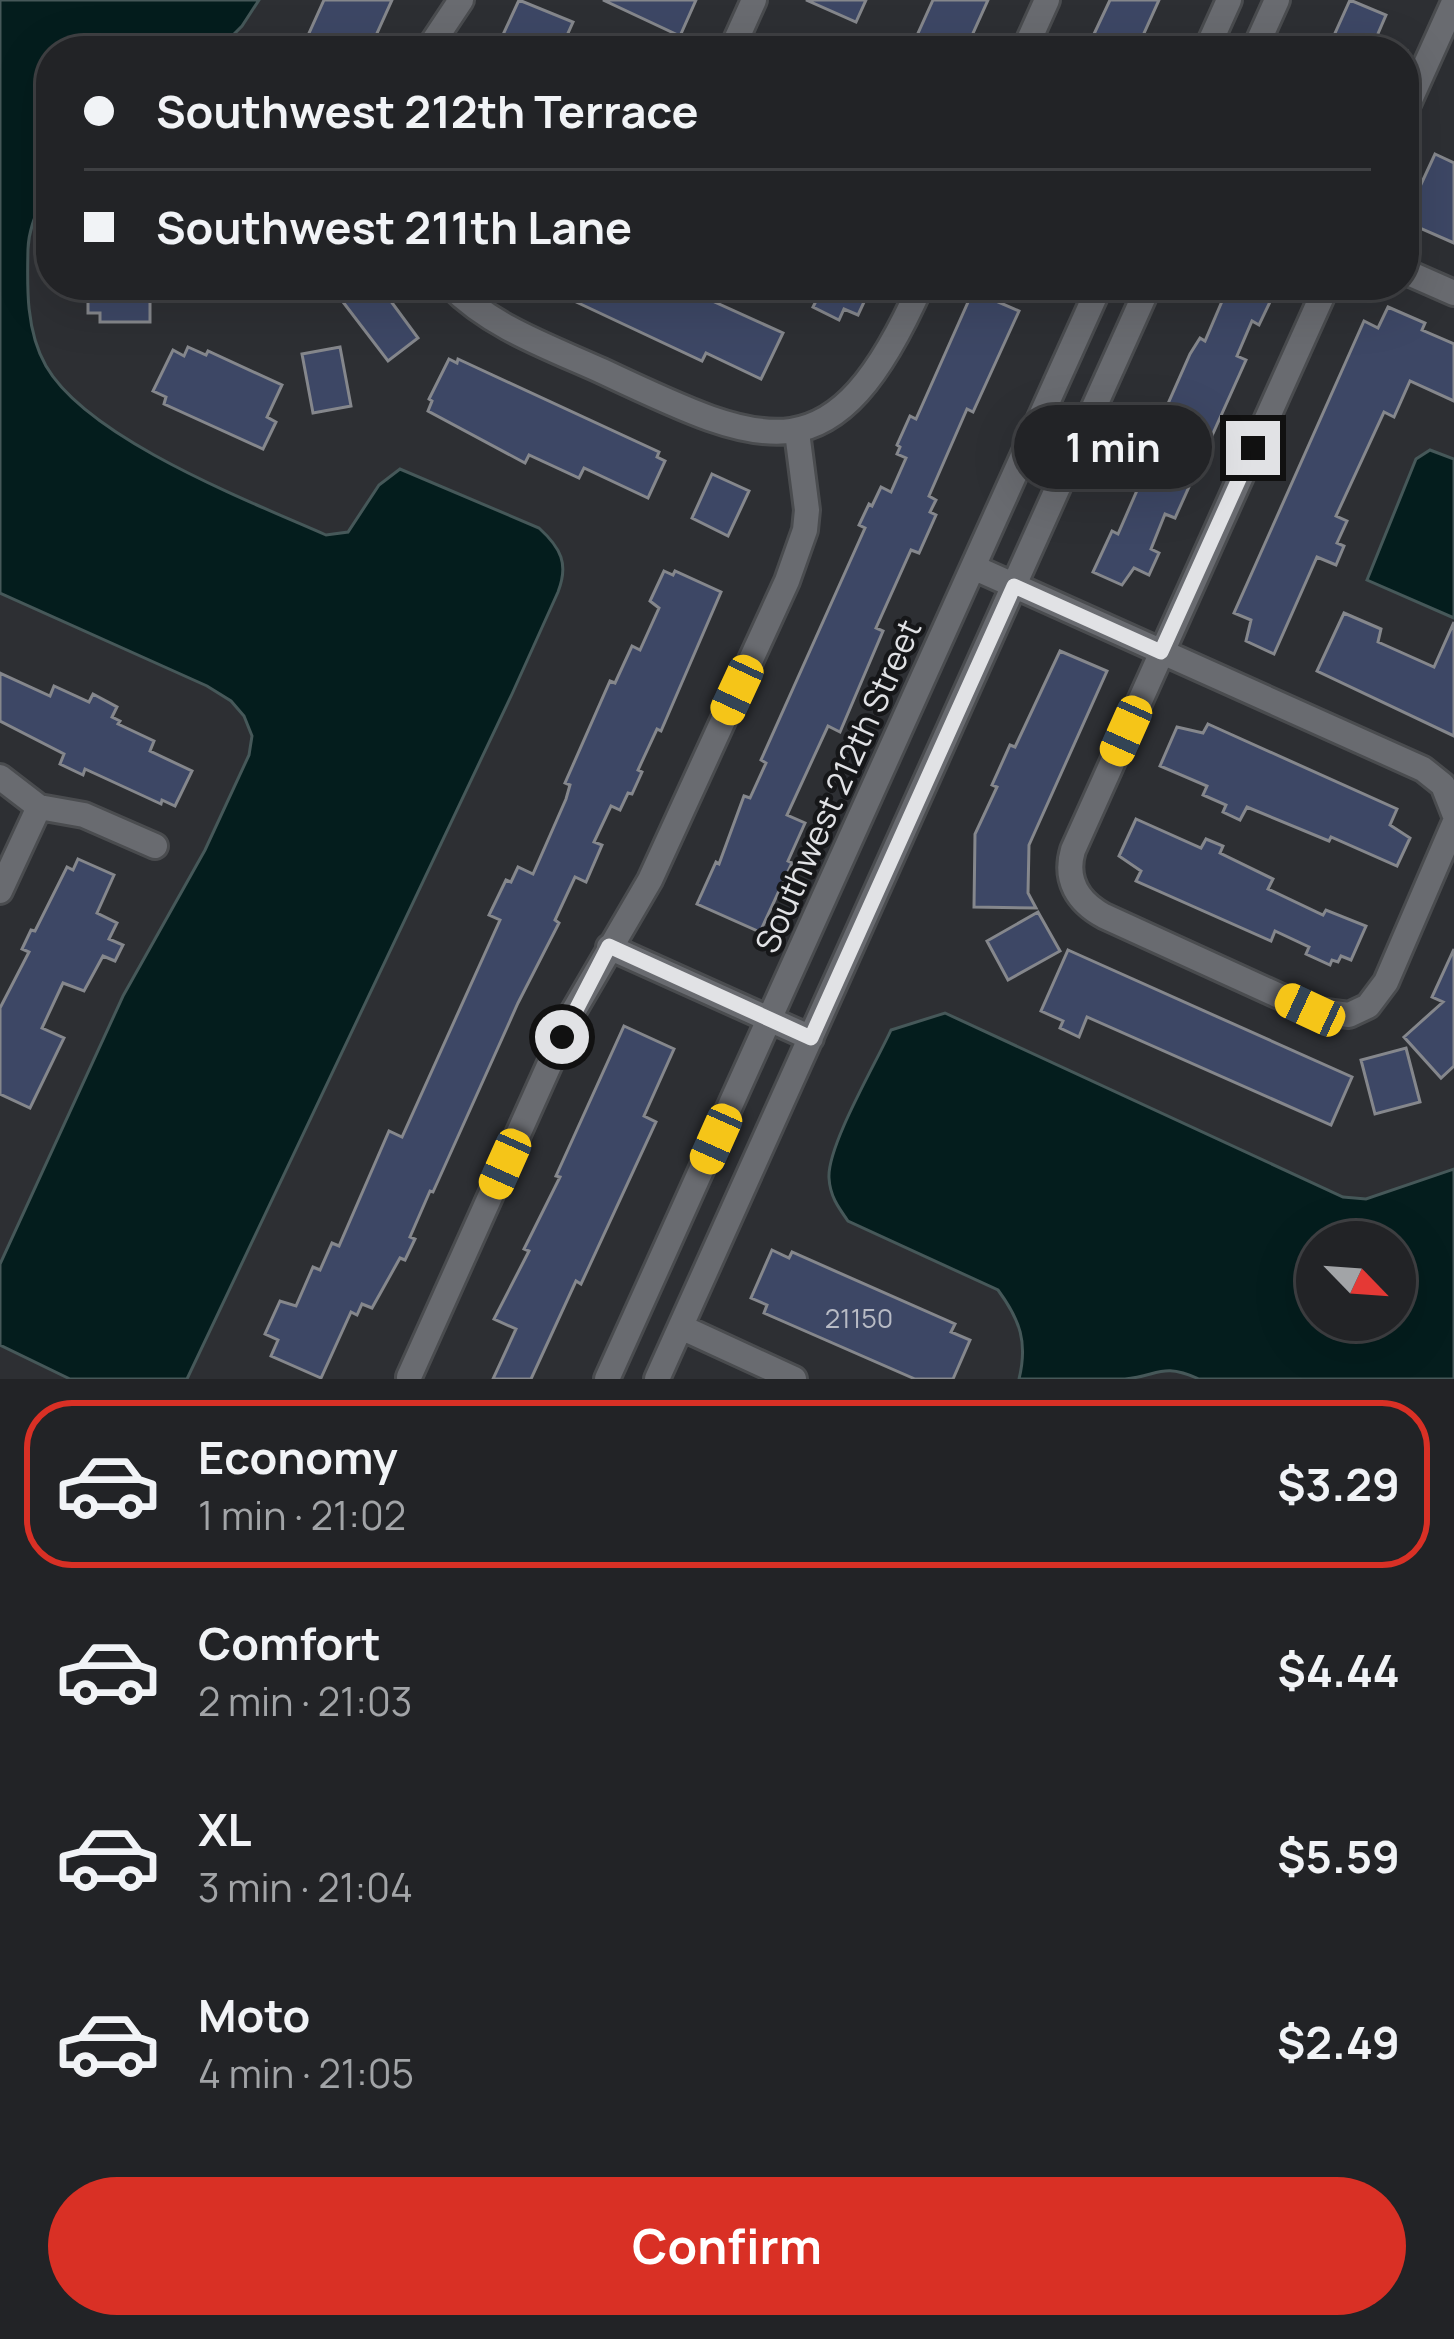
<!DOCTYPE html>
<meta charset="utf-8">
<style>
body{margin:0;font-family:Manrope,sans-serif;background:#2e2f32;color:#f1f3f6;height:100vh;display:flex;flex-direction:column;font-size:45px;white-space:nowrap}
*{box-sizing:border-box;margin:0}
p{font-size:39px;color:#a2a4a7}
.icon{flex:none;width:66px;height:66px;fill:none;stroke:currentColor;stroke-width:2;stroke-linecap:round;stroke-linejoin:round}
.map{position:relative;height:1379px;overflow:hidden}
.sheet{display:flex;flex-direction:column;background:#222326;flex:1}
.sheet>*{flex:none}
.guide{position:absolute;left:36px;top:36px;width:1383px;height:264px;border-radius:48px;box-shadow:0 12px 48px #0002,0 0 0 3px #3f4043;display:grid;align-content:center;height:264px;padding:0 48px;background:#222326}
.needle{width:78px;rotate:115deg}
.buttons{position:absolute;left:1296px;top:1221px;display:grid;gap:24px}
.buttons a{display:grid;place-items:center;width:120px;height:120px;border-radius:50%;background:#222326;box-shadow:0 12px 48px #0002,0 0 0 3px #3f4043;font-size:60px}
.end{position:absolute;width:54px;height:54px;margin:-27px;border:15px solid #e1e2e5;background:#111;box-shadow:0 0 0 6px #111}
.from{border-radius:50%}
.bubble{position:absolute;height:84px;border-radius:42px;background:#222326;box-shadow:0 12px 48px #0002,0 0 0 3px #3f4043;font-size:39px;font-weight:700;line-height:84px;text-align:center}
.car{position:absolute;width:36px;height:72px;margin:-36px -18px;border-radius:15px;box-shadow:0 0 9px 3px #0007;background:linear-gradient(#f5c518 24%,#345 0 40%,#f5c518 0 76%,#345 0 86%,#f5c518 0)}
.guide b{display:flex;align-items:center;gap:42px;height:114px;font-size:45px}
.guide b+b{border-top:3px solid #3f4043}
.guide i{width:30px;height:30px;background:#f1f3f6}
ul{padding:21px 0 0;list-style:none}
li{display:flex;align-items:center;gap:36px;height:168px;margin:0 24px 18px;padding:0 24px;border:6px solid transparent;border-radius:48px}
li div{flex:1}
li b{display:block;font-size:45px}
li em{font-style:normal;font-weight:700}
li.active{border-color:#d93025}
li>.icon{width:108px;height:108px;stroke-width:1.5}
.action{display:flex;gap:24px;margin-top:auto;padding:24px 48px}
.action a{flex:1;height:138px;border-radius:72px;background:#d93025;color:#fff;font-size:48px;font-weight:700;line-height:138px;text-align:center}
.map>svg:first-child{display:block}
.water{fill:#041d1d;stroke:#465859;stroke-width:3;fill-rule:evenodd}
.building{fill:#3d4765;stroke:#85878c;stroke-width:3}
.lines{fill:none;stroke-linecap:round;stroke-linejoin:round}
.minor-casing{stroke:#4a4c4f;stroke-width:30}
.minor{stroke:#696b70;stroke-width:24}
.route{stroke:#e1e2e5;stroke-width:15}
.labels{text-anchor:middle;stroke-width:9;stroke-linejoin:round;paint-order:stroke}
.number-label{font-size:27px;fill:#b8bbc5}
.street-label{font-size:33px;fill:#e1e2e5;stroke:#161719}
</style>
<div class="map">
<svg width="1454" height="1379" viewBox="0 0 1454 1379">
<rect width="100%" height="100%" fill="#2d2f33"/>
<!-- water -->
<path class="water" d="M0,0h259l-17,26 -25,25h-166c0,32 7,101 -1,128 -8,25 -21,43 -22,70 -1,39 -2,82 18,117 42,73 203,135 280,169l22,-3 31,-47 21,-16 139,59c22,20 30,36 19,64l-46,102 -325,685h-117l-70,-34v-81l123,-268 82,-146 44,-95 3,-19 -8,-20 -13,-15 -24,-15 -207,-93z
M1430,450l24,9v159l-87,-38 49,-121z
M945,1013l398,184 23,2 88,-30v210h-255c-38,-17 -40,-3 -74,0 -35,0 -71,0 -106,0 9,-37 1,-59 -21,-89l-150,-69c-10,-14 -18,-25 -19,-43 -2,-32 47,-115 62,-148zM1395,1242v78h-78v-78z"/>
<!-- building -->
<path class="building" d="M324,0h68l-23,51h-68z
M519,0l54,22 -13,29h-33l-26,-12z
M603,0h93l-16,36z
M806,0h60l-10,22z
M933,0h55l-23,51h-55z
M1110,0h49l-23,51h-50z
M1350,0l36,15 -9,21 31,15h-81z
M1435,154l19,9v80l-50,-22z
M88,285h62v37h-50v-9h-12z
M365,285h14l39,53 -30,23 -45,-59z
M540,285h137l106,48 -22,46 -55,-26 -4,8z
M824,285h48l-14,30 -14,-6 -5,11 -26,-13z
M1229,285h49l-19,40 -7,-4 -15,35 9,4 -71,158 -10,-4 -14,35 8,4 -10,22 -15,-7 -12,17 -29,-13 19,-41 6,3 24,-55 -6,-3 54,-122 10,-16 5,3z
M973,291l46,20 -46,101 -6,-3 -38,87 7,4 -6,12 6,3 -17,38 -8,-3 -35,78 7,3 -43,101 -12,-6 -41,89 18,8 -17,38 4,2 -32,69 -63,-28 19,-42 3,2 25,-68 6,2 16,-35 -5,-3 104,-232 -6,-3 10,-21 3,2 9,-19 10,5 15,-34 -9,-4 3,-7 -3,-2 13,-29 6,3z
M1388,307l37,16 -3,7 32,14v57l-44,-20 -16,36 -10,-5 -48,104 11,5 -10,22 7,3 -8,19 -19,-8 -43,97 -28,-13 5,-21 -17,-7 130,-292 14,7z
M188,347l18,8 2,-4 74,34 -15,32 9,5 -13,27 -99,-45 2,-7 -13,-6 20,-41 11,6z
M340,347l11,59 -38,7 -11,-59z
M449,359l8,4 1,-4 201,93 -2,5 8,4 -17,37 -64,-30 -5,10 -50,-23 -4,8 -97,-52 4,-10 -3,-2z
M712,474l37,17 -21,45 -36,-18z
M664,571l9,4 2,-4 46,21 -60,139 -4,-2 -19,41 4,2 -10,22 -4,-1 -8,17 -9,-4 -17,36 8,3 -16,37 -11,-5 -20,43 4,3 -41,80 -85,189 -3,-1 -20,46 5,2 -10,21 -5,-2 -28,50 -10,-4 -5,11 -6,-3 -30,66 -50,-22 7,-16 -13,-6 15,-33 16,5 17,-39 7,3 12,-27 7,3 50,-115 13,6 98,-217 -11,-5 17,-35 5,2 7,-15 15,7 33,-75 4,-14 -5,-2 45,-102 5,2 17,-37 8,4 19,-42 -9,-7z
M1344,613l37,16 -3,13 56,25 20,-45v114l-137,-65z
M1060,651l47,20 -78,174 -1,48 8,15 -62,-1 1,-73 22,-47 -5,-2 18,-40 5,2z
M0,673l50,23 4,-10 35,16 4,-8 24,13 -5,10 8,4 -2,3 36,17 -4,10 42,20 -17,35 -13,-6 -1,4 -76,-35 -2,6 -23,-11 4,-10 -64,-33z
M1208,724l189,85 -7,16 20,13 -13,28 -66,-29 -2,4 -82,-34 -7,13 -17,-8 3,-7 -23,-10 4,-9 -47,-20 17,-39 26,6z
M1136,819l65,29 5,-9 17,7 -3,7 53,26 -5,10 55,26 3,-5 40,16 -15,34 -10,-4 -3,6 -6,-2 -2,5 -24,-11 3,-7 -34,-16 -4,10 -135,-60 5,-10 -22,-15z
M78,859l36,16 -17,38 20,10 -8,16 14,6 -8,16 -12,-5 -19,35 -21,-8 -21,45 22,10 -34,70 -30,-14v-86l29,-56 -7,-3 9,-19 4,1 32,-64 6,3z
M1038,912l22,39 -52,29 -21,-39z
M1454,949v117l-13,12 -37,-41 39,-35 -11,-5z
M1068,950l284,127 -21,48 -244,-108 -8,20 -19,-9 3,-7 -22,-10z
M624,1026l50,23 -30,67 12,6 -75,162 -5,-3 -45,98h-38l23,-50 -22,-10 35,-68 -5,-2 36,-72 -4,-1z
M1406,1048l14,54 -45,12 -14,-54z
M772,1250l17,8 3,-6 163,72 -4,8 19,8 -17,39h-38l-151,-66 3,-8 -16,-7z"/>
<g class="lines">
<!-- minor casing -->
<g class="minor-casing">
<path id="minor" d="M427,51l34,-51
M731,51l23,-51
M1024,51l23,-51
M1206,51l23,-51
M1254,51l23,-51
M1404,113l50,-111
M1404,271l50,22
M450,285c41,42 99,62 152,86 167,79 232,109 319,-86
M1327,285l-254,565c-9,30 5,52 31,66l206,94 39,5 19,-9 18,-24 68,-158
M973,567l450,202 20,16 11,28
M0,777l39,30 45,8 71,31
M0,891l39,-84
M609,947l202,91
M681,1327l113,52
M409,1377l164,-365 77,-132 137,-299 18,-51 2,-20 -10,-78
M607,1379l493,-1094
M657,1379l492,-1094"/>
</g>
<!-- minor -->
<use href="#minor" class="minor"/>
</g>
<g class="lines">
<!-- route -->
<path class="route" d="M562,1037l47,-91 202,92 203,-452 147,66 92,-204"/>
</g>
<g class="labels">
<!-- number labels -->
<g class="number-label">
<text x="859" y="1328">21150</text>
</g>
<!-- street labels -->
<g class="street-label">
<text transform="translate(838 786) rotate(-66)" y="12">Southwest 212th Street</text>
</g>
</g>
</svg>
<div class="buttons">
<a><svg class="needle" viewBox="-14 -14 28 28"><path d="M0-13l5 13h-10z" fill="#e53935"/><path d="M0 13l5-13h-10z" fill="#a2a4a7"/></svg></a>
</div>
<i class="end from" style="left:562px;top:1037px"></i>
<i class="end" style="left:1253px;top:448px"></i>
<div class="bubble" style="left:1014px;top:405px;width:198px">1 min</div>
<i class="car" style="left:737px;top:690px;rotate:205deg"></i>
<i class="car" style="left:1126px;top:731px;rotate:204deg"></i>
<i class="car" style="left:1310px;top:1010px;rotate:295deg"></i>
<i class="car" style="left:716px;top:1139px;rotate:204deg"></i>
<i class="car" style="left:505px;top:1164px;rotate:204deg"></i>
<div class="guide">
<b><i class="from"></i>Southwest 212th Terrace</b>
<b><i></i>Southwest 211th Lane</b>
</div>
</div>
<section class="sheet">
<ul>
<li class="active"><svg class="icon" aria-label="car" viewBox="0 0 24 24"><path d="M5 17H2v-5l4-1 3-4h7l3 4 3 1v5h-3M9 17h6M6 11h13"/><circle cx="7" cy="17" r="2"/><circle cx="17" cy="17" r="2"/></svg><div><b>Economy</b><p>1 min · 21:02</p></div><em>$3.29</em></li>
<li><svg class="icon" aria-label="car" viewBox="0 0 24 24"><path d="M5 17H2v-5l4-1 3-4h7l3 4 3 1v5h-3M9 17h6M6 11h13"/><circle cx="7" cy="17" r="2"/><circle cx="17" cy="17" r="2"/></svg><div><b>Comfort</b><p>2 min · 21:03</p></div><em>$4.44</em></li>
<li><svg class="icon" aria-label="car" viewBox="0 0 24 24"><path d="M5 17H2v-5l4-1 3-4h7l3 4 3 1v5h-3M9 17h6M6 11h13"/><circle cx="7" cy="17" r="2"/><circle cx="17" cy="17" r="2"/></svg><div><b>XL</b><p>3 min · 21:04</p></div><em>$5.59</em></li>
<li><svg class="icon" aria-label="car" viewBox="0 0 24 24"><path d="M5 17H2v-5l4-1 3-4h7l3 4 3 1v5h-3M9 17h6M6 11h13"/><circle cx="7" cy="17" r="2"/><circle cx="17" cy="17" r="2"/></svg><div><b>Moto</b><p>4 min · 21:05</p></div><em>$2.49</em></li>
</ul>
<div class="action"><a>Confirm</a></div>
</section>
